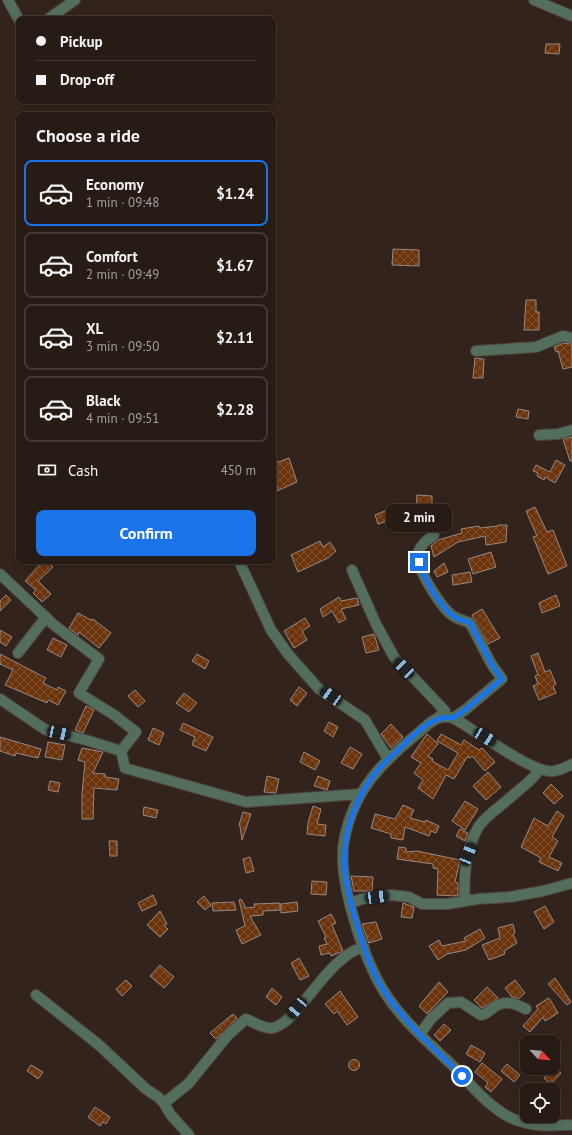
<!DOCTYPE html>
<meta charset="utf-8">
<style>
body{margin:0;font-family:"PT Sans",sans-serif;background:#2e241e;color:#f1f3f6;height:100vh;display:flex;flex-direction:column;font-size:15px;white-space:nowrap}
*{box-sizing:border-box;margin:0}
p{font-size:13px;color:#a4a1a0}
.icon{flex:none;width:22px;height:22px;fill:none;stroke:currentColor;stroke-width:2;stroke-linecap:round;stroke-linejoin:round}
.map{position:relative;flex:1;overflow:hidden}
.sheet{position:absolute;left:16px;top:112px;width:260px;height:452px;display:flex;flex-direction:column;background:#261b15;border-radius:8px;box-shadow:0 2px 6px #0003,0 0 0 1px #423934}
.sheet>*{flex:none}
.top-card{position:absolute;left:16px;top:16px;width:260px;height:88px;border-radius:8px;box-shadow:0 2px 6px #0003,0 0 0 1px #423934;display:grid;align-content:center;height:88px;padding:0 20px;background:#261b15}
.needle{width:26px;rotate:116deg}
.tools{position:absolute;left:520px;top:1035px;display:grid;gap:8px}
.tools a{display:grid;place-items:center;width:40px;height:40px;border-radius:8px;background:#261b15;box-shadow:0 2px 6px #0003,0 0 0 1px #423934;font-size:20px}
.end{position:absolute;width:18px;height:18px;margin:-9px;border:5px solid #1a73e8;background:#fff;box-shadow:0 0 0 2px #fff}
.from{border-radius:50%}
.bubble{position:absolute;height:28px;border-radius:8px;background:#261b15;box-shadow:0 2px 6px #0003,0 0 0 1px #423934;font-size:13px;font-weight:600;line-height:28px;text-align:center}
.car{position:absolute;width:12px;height:24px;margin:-12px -6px;border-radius:5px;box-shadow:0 0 3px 1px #0007;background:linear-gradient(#222 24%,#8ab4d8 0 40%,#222 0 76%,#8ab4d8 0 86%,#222 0)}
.top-card b{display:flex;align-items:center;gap:14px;height:38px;font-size:15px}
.top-card b+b{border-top:1px solid #423934}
.top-card i{width:10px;height:10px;background:#f1f3f6}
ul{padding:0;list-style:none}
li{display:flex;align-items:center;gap:12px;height:66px;margin:0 8px 6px;padding:0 12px;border:2px solid #423934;border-radius:8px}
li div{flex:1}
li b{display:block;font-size:15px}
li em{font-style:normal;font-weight:600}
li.active{border-color:#1a73e8}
li>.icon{width:36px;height:36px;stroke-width:1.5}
h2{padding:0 20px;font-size:18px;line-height:48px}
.pay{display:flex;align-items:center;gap:10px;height:44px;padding:0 20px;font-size:15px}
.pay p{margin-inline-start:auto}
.primary-button{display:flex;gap:8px;margin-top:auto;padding:8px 20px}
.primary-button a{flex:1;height:46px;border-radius:8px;background:#1a73e8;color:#fff;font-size:16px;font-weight:600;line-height:46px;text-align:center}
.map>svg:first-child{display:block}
.building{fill:url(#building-cross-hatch);stroke:#99887f}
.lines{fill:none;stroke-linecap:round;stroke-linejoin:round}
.minor-casing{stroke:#4f423b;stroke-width:12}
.minor{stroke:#536e5d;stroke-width:10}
.route{stroke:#1a73e8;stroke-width:5}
</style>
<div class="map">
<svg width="572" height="1135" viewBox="0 0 572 1135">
<defs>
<pattern id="building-cross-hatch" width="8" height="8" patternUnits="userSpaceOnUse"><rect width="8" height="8" fill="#6c340c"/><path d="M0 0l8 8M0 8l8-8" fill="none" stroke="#81512f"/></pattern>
</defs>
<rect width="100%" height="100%" fill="#32241c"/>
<!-- building -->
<path class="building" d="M546,44h14l-1,10 -14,-1z
M393,249l26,1v16l-27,-1z
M526,300h10v12h3v18h-15z
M564,343l8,1v23l-9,2 -5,-18 -2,1 -2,-5z
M475,358l9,1 -1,19h-10z
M518,409l11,2 -1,8 -12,-2z
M572,437v24h-2l-7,-22z
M289,458l8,24 -20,9v-5l-4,2v-24z
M556,460l9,5 -10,18 -10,-6 -1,3 -7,-4 1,-3 -5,-2 3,-6 14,7z
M417,495l15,1v16h-16z
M535,507l12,25 6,-2 14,36 -19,8 -15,-37 4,-1 -11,-25z
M392,508l4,10 -18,6 -3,-9z
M498,525h9l-1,17 -20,3 -1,-9 -27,6 -24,15 -3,-11 7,-6 24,-7 -1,-4 18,-3 1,2 18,-2z
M320,541l3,6 7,-5 6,9 -8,7 -30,14 -7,-17z
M491,552l5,15 -23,7 -5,-15z
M43,561h4l6,6 -15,14 13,13 -9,8 -9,-9 3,-3 -11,-9z
M444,563l4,9 -11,5 -3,-6z
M470,572l2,10 -19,3 -1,-10z
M6,595l5,5 -11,11v-10z
M556,595l4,11 -18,7 -3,-10z
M339,597l2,4 16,-3 2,7 -18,4 5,10 -7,4 -7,-12 -9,6 -3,-8z
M482,609l18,29 -12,6 -16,-29z
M78,613l13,7 2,-1 18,14 -12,15 -20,-16 -1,3 -9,-7z
M305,618l5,8 -8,5 5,9 -13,8 -10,-17z
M0,630l12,7 -6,9 -6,-4z
M374,634l5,16 -13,3 -4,-16z
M53,638l14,7 -6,12 -14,-7z
M538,653l7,19 5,-2 6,14 -3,2 3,7 -17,7 -6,-14 5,-2 -3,-8 3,-1 -7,-19z
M0,654l46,24 -3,5 14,7 1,-3 8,4 -8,14 -10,-5 -1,3 -42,-18 8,-15 -13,-6z
M197,654l12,7 -4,8 -13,-8z
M299,687l8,6 -10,13 -7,-6z
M135,690l10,11 -7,6 -10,-11z
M184,693l13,10 -8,9 -13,-9z
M86,706l8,4 -11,23 -8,-3z
M329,722l9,5 -5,10 -9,-6z
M183,723l30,14 -7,14 -14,-6 3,-8 -15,-7z
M391,724l12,13 -12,11 -10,-14z
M153,728l11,5 -5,12 -11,-5z
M427,734l11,10 -10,12 5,3 -1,2 16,9 10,-17 -21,-12 4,-7 20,11 3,-5 15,10 3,-2 13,14 -10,9 -13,-15 -2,2 -3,-1 -13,22 -8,-4 -13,24 -15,-11 5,-8 -9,-7 7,-10 -10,-6z
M0,737l41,12 -3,9 -22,-5 -1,3 -15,-5z
M48,742l17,3 -3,15 -17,-3z
M350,747l12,7 -9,15 -12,-6z
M82,748l21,4 -10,21 12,1v3l14,2 -2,11 -23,-2 -1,31h-11v-25l3,-32 -7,-2z
M304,752l16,9 -5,9 -15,-8z
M488,772l13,15 -15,13 -13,-14z
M267,776l12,3 -3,14 -12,-1z
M318,776l12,5 -3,9 -13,-4z
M50,781l10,2 -2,9 -10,-2z
M551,784l12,12 -9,8 -11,-11z
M465,801l13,8 -13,21 -13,-9z
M403,805l11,5 -4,8 15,4 1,-2 13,6 -3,7 -5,-2 -2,5 -24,-9 -2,13 -12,-2v-4l-20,-6 4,-14 20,5z
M313,806l8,3 -4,15 9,1 -1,11 -18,-2 1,-11z
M144,807l14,3 -2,8 -13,-3z
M557,811l7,5 -12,21 6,4 -9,16 13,6 -4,8 -19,-9 2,-4 -20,-11 13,-29 14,8z
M243,812l8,2 -9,26 -2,-14 -1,-1z
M460,829l8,4 -3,8 -9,-5z
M109,841h8v15h-7z
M399,847l7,1v4l11,-1 43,9 -5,22 3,1v13l-21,-1 1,-26 -5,-1v-4l-36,-5z
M250,857l4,14 -8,2 -3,-14z
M351,876l22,1 -1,14h-18z
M312,881l15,1 -1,13 -15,-1z
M153,895l4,9 -15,7 -4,-8z
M204,896l7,9 -6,5 -8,-8z
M241,899l5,9 9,-1 -1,-3 26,-1v7l-17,1v4l-13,1 11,19 -19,9 -6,-14 9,-4 -6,-26z
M234,902l2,8 -23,1 -1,-8z
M297,902l1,9 -17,2v-9z
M403,903l11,4 -2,11 -11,-1z
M545,906l9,16 -10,7 -10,-17z
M160,911l7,13 -3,2 4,3 -8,8 -13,-12z
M331,914l5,9 -4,2 11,26 -12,5 -1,-3 -9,2 -2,-9 8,-2 -3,-6 2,-1 -8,-16z
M376,922l6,17 -13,4 -7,-19z
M513,924l2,9 -2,1 4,9 -13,8 1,3 -16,6 -7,-15 18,-7 -2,-10z
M480,929l5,9 -19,12 -19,4 -9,6 -9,-14 10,-6 3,6 24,-5 -2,-3z
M299,958l10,18 -9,4 -9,-17z
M160,965l14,12 -10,11 -14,-12z
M555,978l16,24 -4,3 -19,-21z
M126,980l6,6 -10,10 -6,-7z
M515,980l10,13 -7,6 -6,-2 -7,-9z
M439,982l9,10 -21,22 -8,-8z
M487,987l11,11 -16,10 -8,-8z
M272,988l10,9 -6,8 -10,-8z
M340,991l18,26 -11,8 -10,-14 -3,3 -9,-10z
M549,998l9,15 -13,8 -2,-4 -13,15 -7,-6 15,-17 -2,-3z
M233,1014l4,4 -21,21 -6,-6z
M444,1024l7,6 -11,11 -6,-6z
M471,1045l14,8 -5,9 -14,-8z
M348.5 1065a5.5 5.5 0 1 1 11 0a5.5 5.5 0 1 1-11 0Z
M482,1063l20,16 -11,13 -6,-5 3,-4 -13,-11z
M507,1064l13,11 -6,7 -13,-11z
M31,1065l12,7 -5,7 -11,-8z
M553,1067l8,6 -10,11 -7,-6z
M95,1107l15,10 -4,7 -3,-2 -3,4 -12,-9z"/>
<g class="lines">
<!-- minor casing -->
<g class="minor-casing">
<path id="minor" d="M8,0l11,20
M534,0l38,16
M48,19l27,-19
M476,351l60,-4 27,-11 9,2
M539,435l19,-1 14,-4
M434,535c-7,5 -13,9 -16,18 -4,13 24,56 35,63 5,3 12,5 17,7l22,42 10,14 -37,31 -12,8
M239,561l32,69 17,24 31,35 46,31 23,39
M352,570l24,54 18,33 51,54 -7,7
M0,574l54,51 45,34 -20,34 35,22 22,17 -15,19
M18,653l28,-36
M0,699l46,31 40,10 35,11 4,17 121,34 115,-8
M465,901c-2,-24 1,-54 14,-75 8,-11 22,-20 32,-29 11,-10 21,-16 29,-28
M351,903l11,-4 29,-4 18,2 13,7h25l31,-5 32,-2 33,-6 29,-8
M36,995l63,50 47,44 12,8 6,6 6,11 19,21
M420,1034l11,-15 17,-16 13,-1 20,13c7,-1 10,-7 17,-10 9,-5 19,0 28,4
M164,1103l24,-19 40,-49 18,-16c8,3 17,10 26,9 25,-3 56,-73 92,-81
M570,1125c-23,1 -37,2 -59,-7 -21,-10 -40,-33 -56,-50 -24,-24 -52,-46 -70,-75 -21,-33 -48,-113 -41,-152 11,-59 45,-83 87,-119 8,-5 13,-6 22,-4 22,12 75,52 96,53 8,1 16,-3 23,-7"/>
</g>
<!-- minor -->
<use href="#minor" class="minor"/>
</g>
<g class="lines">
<!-- route -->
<path class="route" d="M419,562c4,15 21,45 34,54 4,3 12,5 17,7l22,42 10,14 -37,31 -12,8c-23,-5 -43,22 -59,36 -17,14 -27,28 -36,47 -22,47 -14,83 1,130 6,21 14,45 27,63 21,31 50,56 76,82"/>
</g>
</svg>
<div class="tools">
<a><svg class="needle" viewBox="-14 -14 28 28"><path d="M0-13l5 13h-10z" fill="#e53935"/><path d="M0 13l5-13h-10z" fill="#a4a1a0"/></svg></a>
<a><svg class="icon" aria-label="locate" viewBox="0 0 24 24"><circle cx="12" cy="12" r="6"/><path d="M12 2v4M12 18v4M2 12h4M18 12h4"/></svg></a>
</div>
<i class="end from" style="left:462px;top:1076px"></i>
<i class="end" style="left:419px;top:562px"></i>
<div class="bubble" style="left:386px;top:504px;width:66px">2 min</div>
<i class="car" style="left:404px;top:668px;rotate:316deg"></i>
<i class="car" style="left:331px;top:696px;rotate:304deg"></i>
<i class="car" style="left:59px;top:733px;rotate:102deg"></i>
<i class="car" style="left:485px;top:737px;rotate:122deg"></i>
<i class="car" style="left:468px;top:854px;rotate:22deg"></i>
<i class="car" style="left:377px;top:897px;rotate:83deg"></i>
<i class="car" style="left:297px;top:1008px;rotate:220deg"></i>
<div class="top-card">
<b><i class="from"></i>Pickup</b>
<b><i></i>Drop-off</b>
</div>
<section class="sheet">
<h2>Choose a ride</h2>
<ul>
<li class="active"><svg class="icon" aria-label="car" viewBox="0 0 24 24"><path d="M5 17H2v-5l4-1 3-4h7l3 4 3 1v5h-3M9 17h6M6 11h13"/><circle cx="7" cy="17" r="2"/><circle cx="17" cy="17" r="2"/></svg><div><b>Economy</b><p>1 min · 09:48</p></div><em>$1.24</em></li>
<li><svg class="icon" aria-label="car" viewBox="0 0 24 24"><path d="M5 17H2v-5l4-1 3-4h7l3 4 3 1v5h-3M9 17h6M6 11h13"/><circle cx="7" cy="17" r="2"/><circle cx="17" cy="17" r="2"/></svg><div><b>Comfort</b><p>2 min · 09:49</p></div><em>$1.67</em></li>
<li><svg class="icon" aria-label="car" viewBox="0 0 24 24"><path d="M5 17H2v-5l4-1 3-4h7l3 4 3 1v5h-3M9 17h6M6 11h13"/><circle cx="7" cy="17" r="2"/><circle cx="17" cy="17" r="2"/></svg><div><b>XL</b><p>3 min · 09:50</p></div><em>$2.11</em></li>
<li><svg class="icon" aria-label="car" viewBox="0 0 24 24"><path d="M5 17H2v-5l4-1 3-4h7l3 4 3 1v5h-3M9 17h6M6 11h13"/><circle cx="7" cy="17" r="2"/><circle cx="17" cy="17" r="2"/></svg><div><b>Black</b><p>4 min · 09:51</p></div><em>$2.28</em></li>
</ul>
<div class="pay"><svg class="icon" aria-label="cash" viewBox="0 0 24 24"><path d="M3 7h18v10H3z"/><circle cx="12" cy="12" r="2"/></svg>Cash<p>450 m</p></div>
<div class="primary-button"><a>Confirm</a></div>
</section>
</div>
